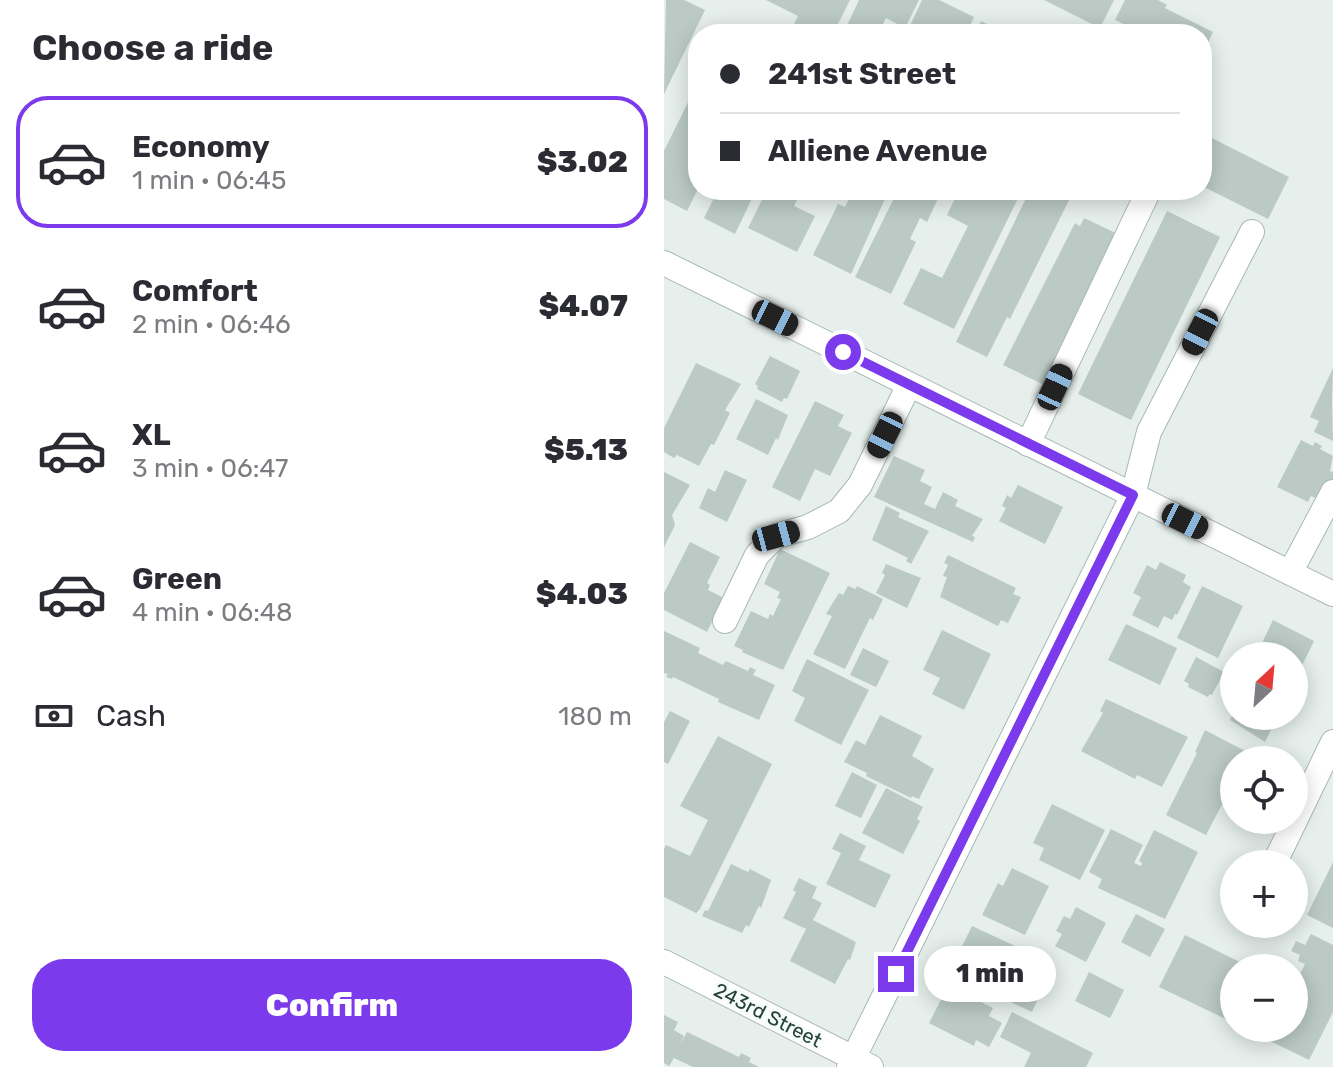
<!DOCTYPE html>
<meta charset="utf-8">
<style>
body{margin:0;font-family:Rubik,sans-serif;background:#f7f7f7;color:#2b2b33;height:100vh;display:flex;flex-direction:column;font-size:30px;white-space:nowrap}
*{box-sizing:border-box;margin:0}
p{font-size:26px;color:#7c7c81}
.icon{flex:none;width:44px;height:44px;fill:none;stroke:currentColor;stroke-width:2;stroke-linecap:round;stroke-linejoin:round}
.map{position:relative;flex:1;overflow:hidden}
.side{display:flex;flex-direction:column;background:#fff;width:664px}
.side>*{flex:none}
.hud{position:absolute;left:24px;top:24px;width:524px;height:176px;border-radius:32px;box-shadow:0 4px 20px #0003;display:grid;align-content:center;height:176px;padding:0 32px;background:#fff}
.needle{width:52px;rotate:26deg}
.tools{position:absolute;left:556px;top:642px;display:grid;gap:16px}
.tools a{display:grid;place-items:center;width:88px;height:88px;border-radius:50%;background:#fff;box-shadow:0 4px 20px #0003;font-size:40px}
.end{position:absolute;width:36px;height:36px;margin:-18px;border:10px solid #7c3aed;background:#fff;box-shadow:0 0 0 4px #fff}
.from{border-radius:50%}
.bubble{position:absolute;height:56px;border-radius:28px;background:#fff;box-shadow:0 4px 20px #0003;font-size:26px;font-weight:800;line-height:56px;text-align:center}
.car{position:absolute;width:24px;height:48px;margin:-24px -12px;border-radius:10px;box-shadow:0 0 6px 2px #0007;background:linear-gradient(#222 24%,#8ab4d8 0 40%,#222 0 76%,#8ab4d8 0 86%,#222 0)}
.hud b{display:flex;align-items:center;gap:28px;height:76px;font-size:30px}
.hud b+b{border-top:2px solid #e1e1e2}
.hud i{width:20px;height:20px;background:#2b2b33}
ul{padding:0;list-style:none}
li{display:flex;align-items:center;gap:24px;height:132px;margin:0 16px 12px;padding:0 16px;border:4px solid transparent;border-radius:32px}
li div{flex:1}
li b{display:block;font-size:30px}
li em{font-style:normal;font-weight:800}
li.active{border-color:#7c3aed}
li>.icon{width:72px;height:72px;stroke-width:1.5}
h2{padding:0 32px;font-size:36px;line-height:96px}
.pay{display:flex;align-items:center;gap:20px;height:88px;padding:0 32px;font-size:30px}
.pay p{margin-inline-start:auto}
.action{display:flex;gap:16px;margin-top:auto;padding:16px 32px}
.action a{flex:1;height:92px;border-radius:32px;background:#7c3aed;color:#fff;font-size:32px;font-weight:800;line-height:92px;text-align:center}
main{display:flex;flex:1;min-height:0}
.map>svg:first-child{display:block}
.building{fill:#bbcac4}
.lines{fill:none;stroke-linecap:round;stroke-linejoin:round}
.minor-casing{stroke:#a8b8b2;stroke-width:26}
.minor{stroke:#fff;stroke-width:24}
.route{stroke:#7c3aed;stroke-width:10}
.labels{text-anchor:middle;stroke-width:6;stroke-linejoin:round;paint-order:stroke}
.street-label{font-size:20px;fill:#24423a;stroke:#f7fbf9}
</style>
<main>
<section class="side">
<h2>Choose a ride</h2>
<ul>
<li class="active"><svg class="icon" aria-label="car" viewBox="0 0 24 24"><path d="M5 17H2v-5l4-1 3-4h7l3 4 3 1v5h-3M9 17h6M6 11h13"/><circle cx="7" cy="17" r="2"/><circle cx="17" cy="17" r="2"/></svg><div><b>Economy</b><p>1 min · 06:45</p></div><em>$3.02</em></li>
<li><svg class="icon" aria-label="car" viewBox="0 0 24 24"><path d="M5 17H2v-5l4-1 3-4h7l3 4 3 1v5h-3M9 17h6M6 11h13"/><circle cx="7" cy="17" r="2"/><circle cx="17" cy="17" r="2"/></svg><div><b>Comfort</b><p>2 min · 06:46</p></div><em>$4.07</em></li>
<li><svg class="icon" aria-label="car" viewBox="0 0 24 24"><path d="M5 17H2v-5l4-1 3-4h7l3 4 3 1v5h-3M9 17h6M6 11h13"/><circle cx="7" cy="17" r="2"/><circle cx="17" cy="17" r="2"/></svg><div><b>XL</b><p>3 min · 06:47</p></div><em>$5.13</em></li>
<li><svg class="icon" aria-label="car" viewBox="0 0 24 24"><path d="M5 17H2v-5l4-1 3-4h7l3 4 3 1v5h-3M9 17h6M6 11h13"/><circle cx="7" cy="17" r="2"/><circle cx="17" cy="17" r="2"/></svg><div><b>Green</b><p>4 min · 06:48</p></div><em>$4.03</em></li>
</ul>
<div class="pay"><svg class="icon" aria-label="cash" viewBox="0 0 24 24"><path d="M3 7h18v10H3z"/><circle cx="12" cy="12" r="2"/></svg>Cash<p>180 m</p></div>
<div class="action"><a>Confirm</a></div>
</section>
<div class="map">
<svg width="669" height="1067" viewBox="0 0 669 1067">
<rect width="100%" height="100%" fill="#e6efeb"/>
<!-- building -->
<path class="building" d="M2,0h18l21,10 -41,84z
M102,0h84l-17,34h-44l9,-18z
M195,0h60l-14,28 -19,-10 -8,16h-35z
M258,0h17l35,17 -8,17h-49l-9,-4z
M380,0h70l-14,28z
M461,0h33l9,5 -2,3 48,24 -11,23v-21h-65l1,-3 -23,-11z
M317,21l26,13h-32z
M34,82v107l-11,22 -23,-12v-48z
M538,133l87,44 -21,42 -66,-33z
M54,190h38l-21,44 -31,-16z
M103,190h35l-8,16 21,10 -18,36 -49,-24z
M189,190h36l-38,84 -38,-19 25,-51 7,3z
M234,190h44l-15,32 -7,-4 -10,21 6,3 -25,52 -36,-17z
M295,190h30l10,5 3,-5h20l-68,139 -51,-25 18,-36 21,10 26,-52 -21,-11z
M366,190h44l-64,129 -3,-2 -20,40 -31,-15z
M503,211l53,26 -89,183 -53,-26z
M420,218l36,17 -74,151 -43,-21 72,-142 5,3z
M106,356l30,15 -13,28 -3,-1 -2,4 -25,-13 1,-3 -3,-2z
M32,363l45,21 -16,26 5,3 -16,32 -3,-1 -12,22 -22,-11 -3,3 -10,-6v-24z
M669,368l-1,34 1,39 -19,-9 5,-11 -9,-4z
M92,399l32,16 -10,25 -2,-2 -8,17 -32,-16z
M151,401l29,14 -6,11 14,7 -22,43 -15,-7 -15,32 -28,-14z
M637,440l12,6 2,-4 7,4 -2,3 13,7 -3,15 3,1v7l-11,22 -11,-5 -3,6 -31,-15z
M230,456l31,14 -5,11 12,6 -8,17 11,5 8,-17 15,8 -3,6 28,13 -11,17 3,1 -2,5 -99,-45z
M61,470l22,10 -20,42 -28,-14 9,-20 7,4z
M0,472l26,13 -18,30 3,10 -11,22z
M354,485l45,22 -18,37 -46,-23 7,-13 -4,-2 5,-11 4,3z
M222,506l14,7 -2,4 31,14 -18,33 -5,-3 2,-3 -36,-18z
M26,542l30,15 -13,26 3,2 -2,5 16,8 -17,34 -43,-22v-17z
M116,549l50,24 -47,97 -41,-18 1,-2 -9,-4 17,-35 17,8 2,-5 3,2 8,-17 -4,-1 3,-6 -16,-8z
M284,555l68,33 -3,6 8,3 -13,26 -7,-3 -3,6 -58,-29 7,-20 -4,-1 5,-11 -4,-2z
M496,562l26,13 -3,7 8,5 -14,28 -2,-1 -3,6 -8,-4 -6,12 -26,-13 9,-18 -8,-4 14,-28 9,5z
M222,564l35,14 -14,30 -31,-15 9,-18 -3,-2z
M184,586l8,3 1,-3 26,13 -10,21 -3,-2 -25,51 -32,-15 19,-38 -6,-2 13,-21 4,2z
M538,586l41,20 -25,52 -41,-20z
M609,620l41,21 -20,41v-26h-38z
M462,624l51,24 -17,37 -52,-25z
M278,630l49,24 -27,56 -32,-16 8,-16 -17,-8z
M0,631l36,17 -2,5 25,12 3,-4 22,10 2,-4 6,3 -3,5 22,10 -16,35 -41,-18 1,-3 -46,-22 -1,2 -6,-2 2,-3 -4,-1z
M199,648l26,13 -13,26 -26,-12z
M532,657l28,15 -12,23 -2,-1 -2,3 -20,-10 1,-3 -5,-3z
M143,659l62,31 -28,55 -47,-24 11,-23 -13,-7z
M442,699l82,38 -26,50 -25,-12 -2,4 -54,-28 22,-38 -3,-2z
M6,711l20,10 -22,43 -4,-2v-40z
M216,715l42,21 -10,20 22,13 -15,30 -7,-3 -1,2 -45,-22 1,-3 -23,-11 12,-22 9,5z
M568,716h42l-3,6 3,2 -9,18 -35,-22z
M541,730l42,22 -4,8h-9v10l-11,21 5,2 -22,42 -40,-20 31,-62 -2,-1z
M54,736l54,28 -72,145 -4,4 -32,-16v-48l2,-4 24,11 18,-36 -28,-14z
M188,772l25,13 -16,33 -26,-12z
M222,788l37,19 -6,12 3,2 -17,33 -41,-21z
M388,804l53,26 -25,50 -41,-20 5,-12 -11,-5z
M447,829l32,16 -9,18 7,3 1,-3 -3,-2 15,-31 44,22 -33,67 -67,-31 4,-9 -13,-7z
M176,833l26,13 -7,14 32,15 -16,33 -49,-24 15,-31 -9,-4z
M669,862v66l-26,-13z
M67,864l17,8 2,-3 21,11 -10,28 -2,-2 -10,21 -3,-2 -4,8 -40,-17 3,-6 3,1z
M348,868l37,18 -24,49 -43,-20 16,-32 5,3z
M135,878l18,9 -5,11 10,5 -9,17 43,22 -6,18 -2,-1 -13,25 -45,-23 16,-32 -23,-11 13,-26 -3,-2z
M412,907l30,16 -20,39 -31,-16 7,-12 -6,-3 8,-15 6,3z
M472,914l29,15 -15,28 -29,-15z
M308,926l82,38 -22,48 -83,-39z
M647,934l22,11v67l-24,48 -66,-32h51v-52l4,2 7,-14 -7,-3 2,-6 -9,-4 5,-10 9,4z
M521,935l67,33h-18v55l-75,-36z
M425,972l35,18 -14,28 -35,-17z
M284,986l45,22 -4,8 13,7 -13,24 -13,-7 -2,6 -45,-23z
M348,1012l81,41 -7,14h-62l7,-14 -31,-16z
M0,1015l14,7 -4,8 10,6 -4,9 7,-13 52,25 2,-4 10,5 -2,4 10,5h-66l-19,-9 -5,8 -5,-3z"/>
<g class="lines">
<!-- minor casing -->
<g class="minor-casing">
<path id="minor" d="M0,263l669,331
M364,444l121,-254
M626,573l43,-81
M61,621l32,-66 19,-19 32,-9 31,-16 21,-26 49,-100
M610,864l59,-122
M0,962l207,105
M185,1067l284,-572 16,-63 103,-200"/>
</g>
<!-- minor -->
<use href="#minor" class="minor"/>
</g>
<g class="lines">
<!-- route -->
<path class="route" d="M179,352l290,143 -237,479"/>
</g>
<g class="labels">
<!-- street labels -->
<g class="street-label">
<text transform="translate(104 1015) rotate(27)" y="7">243rd Street</text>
</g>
</g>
</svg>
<div class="tools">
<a><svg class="needle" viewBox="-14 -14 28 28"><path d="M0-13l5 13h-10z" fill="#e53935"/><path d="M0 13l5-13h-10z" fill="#7c7c81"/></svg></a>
<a><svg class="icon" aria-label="locate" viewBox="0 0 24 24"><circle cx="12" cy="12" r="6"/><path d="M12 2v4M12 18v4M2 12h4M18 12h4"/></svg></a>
<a>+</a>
<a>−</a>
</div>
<i class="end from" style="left:179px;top:352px"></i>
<i class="end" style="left:232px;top:974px"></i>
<div class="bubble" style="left:260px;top:946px;width:132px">1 min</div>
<i class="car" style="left:111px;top:318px;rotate:116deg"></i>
<i class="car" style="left:536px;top:332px;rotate:207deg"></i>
<i class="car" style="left:391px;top:387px;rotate:25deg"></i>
<i class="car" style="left:221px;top:435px;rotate:206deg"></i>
<i class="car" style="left:521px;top:521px;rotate:116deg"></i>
<i class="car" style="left:112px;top:536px;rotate:75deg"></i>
<div class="hud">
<b><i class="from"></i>241st Street</b>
<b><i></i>Alliene Avenue</b>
</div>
</div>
</main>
